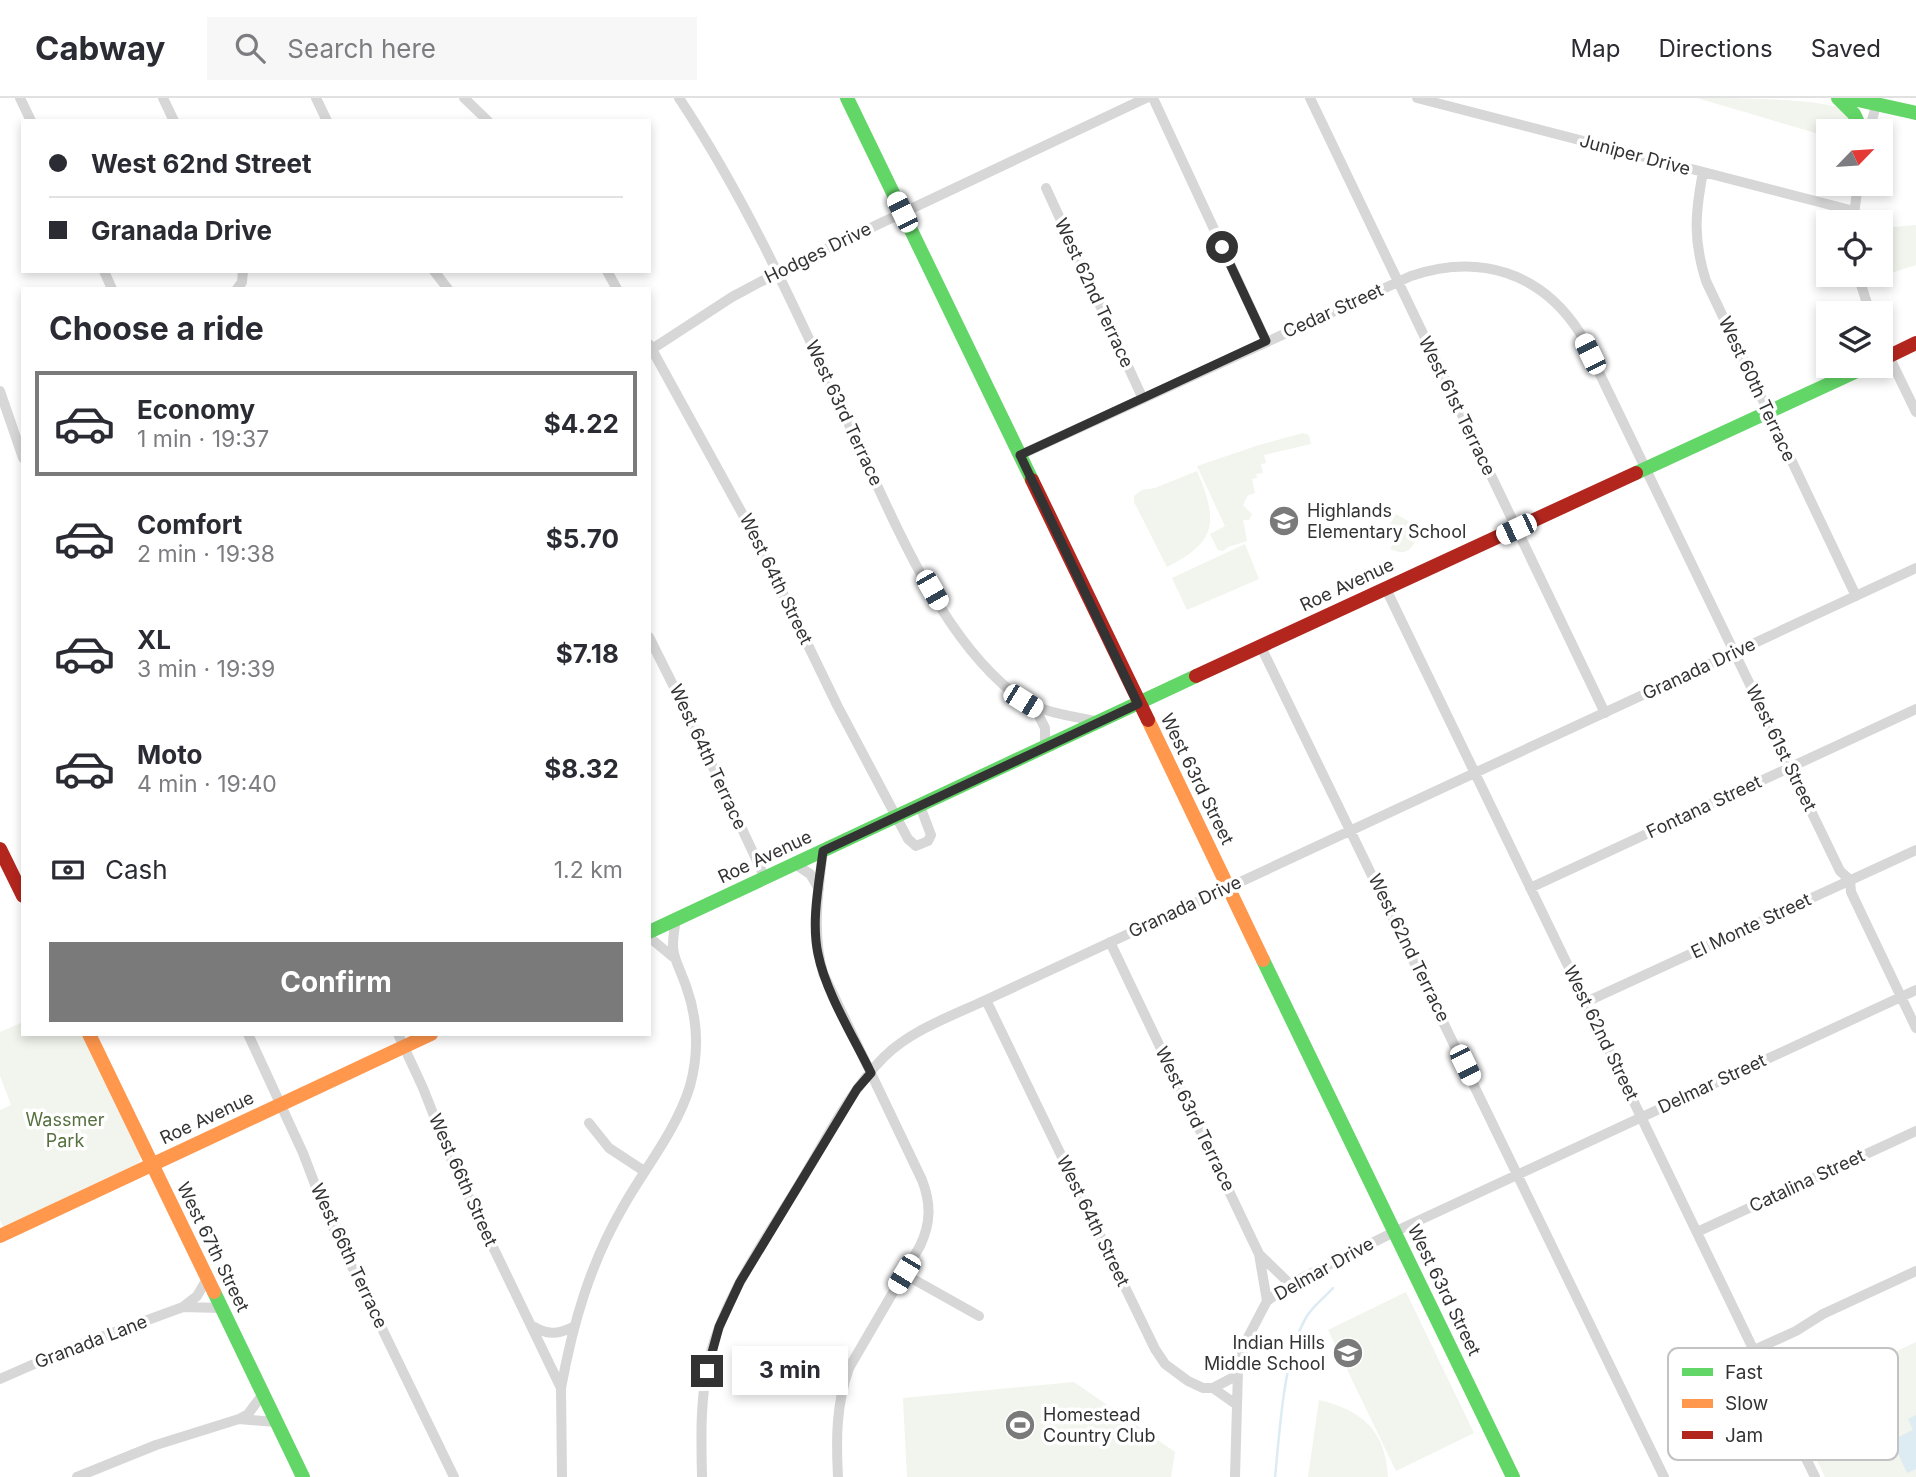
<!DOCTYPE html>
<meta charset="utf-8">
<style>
body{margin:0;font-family:Inter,sans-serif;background:#f7f7f7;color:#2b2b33;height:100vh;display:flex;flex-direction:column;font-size:26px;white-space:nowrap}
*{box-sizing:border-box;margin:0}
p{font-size:23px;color:#7c7c81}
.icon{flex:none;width:38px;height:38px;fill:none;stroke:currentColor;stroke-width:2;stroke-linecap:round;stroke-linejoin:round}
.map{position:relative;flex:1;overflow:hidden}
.sheet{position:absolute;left:21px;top:189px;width:630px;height:749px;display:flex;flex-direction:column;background:#fff;border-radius:0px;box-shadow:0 4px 10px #0003}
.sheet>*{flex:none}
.top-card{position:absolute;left:21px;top:21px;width:630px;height:154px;border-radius:0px;box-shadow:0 4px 10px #0003;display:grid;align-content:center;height:154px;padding:0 28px;background:#fff}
.needle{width:46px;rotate:65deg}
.tools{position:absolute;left:1816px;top:21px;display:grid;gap:14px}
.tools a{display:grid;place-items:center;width:77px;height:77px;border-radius:0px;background:#fff;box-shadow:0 4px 10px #0003;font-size:35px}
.end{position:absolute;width:32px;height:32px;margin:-16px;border:9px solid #333;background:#fff;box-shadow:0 0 0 4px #fff}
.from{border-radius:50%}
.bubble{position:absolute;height:49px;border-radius:0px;background:#fff;box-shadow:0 4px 10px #0003;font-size:23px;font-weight:700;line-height:49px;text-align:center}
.car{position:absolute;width:21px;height:42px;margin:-21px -10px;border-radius:9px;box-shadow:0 0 5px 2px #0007;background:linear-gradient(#fff 24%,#345 0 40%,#fff 0 76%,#345 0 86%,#fff 0)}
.top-card b{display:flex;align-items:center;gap:24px;height:66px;font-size:26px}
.top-card b+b{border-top:2px solid #e1e1e2}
.top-card i{width:18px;height:18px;background:#2b2b33}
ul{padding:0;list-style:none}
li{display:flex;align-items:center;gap:21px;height:105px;margin:0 14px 10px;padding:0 14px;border:4px solid transparent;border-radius:0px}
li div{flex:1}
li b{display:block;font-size:26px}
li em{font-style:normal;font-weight:700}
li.current{border-color:#7a7a7a}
li>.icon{width:63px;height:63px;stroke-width:1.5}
h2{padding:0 28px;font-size:32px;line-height:84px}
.pay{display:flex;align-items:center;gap:18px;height:77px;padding:0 28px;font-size:26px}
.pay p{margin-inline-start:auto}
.primary-button{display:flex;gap:14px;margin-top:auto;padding:14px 28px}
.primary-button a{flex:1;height:80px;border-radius:0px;background:#7a7a7a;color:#fff;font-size:28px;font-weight:700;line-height:80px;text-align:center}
header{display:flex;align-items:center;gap:42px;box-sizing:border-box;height:98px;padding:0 35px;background:#fff;border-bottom:2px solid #e1e1e2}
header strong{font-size:33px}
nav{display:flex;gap:38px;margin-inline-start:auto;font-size:24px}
.search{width:490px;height:63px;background:#f7f7f7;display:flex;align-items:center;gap:18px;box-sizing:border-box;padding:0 24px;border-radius:0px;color:#7c7c81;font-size:26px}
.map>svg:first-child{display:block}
.green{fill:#f1f5ed}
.water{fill:#ddebf3}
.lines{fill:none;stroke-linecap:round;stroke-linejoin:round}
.stream{stroke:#ddebf3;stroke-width:2.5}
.street{stroke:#d7d7d7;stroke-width:10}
.fast{stroke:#63d668;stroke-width:14}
.slow{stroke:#ff974d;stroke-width:14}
.jam{stroke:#b3261e;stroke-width:14}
.route{stroke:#333;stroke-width:9}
.labels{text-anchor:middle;stroke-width:7;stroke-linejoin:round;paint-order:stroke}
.street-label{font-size:18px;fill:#333;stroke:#fff}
.poi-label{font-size:18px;fill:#333;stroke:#fff;text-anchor:start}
.park-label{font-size:18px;fill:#56703f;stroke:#fff}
.key{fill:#fff;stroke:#c2c2c2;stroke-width:2}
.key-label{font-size:19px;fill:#333}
</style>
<header>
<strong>Cabway</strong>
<div class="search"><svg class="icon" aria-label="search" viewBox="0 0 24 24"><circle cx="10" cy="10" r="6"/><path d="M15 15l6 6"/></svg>Search here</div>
<nav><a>Map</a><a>Directions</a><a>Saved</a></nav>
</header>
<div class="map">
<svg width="1916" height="1379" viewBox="0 0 1916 1379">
<rect width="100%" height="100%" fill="#fff"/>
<!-- green -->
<path class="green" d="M1697,0c30,0 123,0 145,11 6,6 11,16 16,22h-29v6z
M1916,127v40l-50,16 -2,-6h17v-47z
M1303,335l6,2 2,9 -47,11 2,8 -5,1 2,9 -7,1 1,4 -5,1 3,14 -7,2 -5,10 9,9 -3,6h-6l4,21 -19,6 -5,4 -5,-1 -8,-16 15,-8 -28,-60 62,-21z
M1197,373c21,49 21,71 -30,96l-33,-65v-6l8,-6 13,-2z
M1396,416l17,10 3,6 -2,2 1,10c-7,12 -13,12 -25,7l7,-13 -6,-4 1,-3 -3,-3z
M1245,446l14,35 -72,31 -15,-32z
M23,924v12h63l56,119 -3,10 -136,64 -3,-7v-110l11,-5 -11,-29v-44z
M1406,1194l68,141 -78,38 -68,-141z
M1916,1244v135h-91l-23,-47 -5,-4 -11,-22z
M1074,1284l101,70 -4,25h-264l-4,-79z
M1319,1302c43,10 67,31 69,77h-80z"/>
<!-- water -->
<path class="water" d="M1916,1317v54l-9,4 -15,-33 21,-10 -5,-11z"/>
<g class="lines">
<!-- stream -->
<path class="stream" d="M1275,1379c5,-46 8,-122 32,-161 6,-10 18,-19 26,-28"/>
<!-- street -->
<path class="street" d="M20,0l11,23
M163,0l11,23
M316,0l11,23
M464,0l24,23
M679,0c69,104 119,217 171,329 41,86 87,205 162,265 24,20 54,23 84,29
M1153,0l113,243
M1310,0l295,615
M1417,0l437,113
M1869,33l8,-29
M1703,74c-8,42 -10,68 3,109l150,315
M1046,90l97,211
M1853,124l5,-38
M104,173l8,18
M434,173l14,18
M607,173l10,18
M1858,177l12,38
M237,191l5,-7 1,-11
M1881,242l35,72
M649,246l110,200 78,161 71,134 8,7 12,-5 3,-6 -11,-29
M649,253l83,-54 60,-32 354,-167
M0,293l23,67
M1020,357l391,-179c68,-23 130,-4 169,57l260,538 10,9 1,12 65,136
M1386,491l429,888
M649,539l48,96 68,145
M1261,549l403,830
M1035,610l10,20v18
M823,753c-5,41 -11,82 0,122l99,207c9,23 9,43 -2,66l-71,122c-13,37 -13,71 -11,109
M795,766l15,10 9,15
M1530,790l386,-179
M649,839l24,20
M1110,844l149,312 8,47
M986,902l169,349 10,15 23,17 15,7h10l24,17
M1586,904l330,-152
M248,936l55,119 22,58 129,266
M398,936l25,54 30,76 108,224 1,89
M589,1025l20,25 35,23
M1697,1134l219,-101
M1259,1156l31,30
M904,1176l75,42
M183,1209l38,1
M531,1227c15,10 26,10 42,2
M1754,1252l42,-19 27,-17 93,-43
M0,1281l66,-29 117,-43 14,-11 10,-17
M561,1290c12,-65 29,-124 62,-181 22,-39 54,-78 67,-121 9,-33 8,-67 -4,-100 -11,-31 -17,-30 -10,-66
M1213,1290l19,-10 6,-8
M239,1321l37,3
M77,1379l79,-32 83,-26 9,-5 15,-20
M702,1379c-1,-42 -2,-81 8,-122 16,-61 56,-116 88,-169 27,-44 50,-93 86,-129 27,-27 68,-41 102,-57l930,-432
M1235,1379l3,-107 7,-27 22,-42 23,-17 104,-52 522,-242"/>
<!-- fast -->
<path class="fast" d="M847,0l185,382
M1838,0l16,16 8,17
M1849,0l67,15
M1636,375l232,-107
M649,834l547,-256
M1263,862l250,517
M214,1194l89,185"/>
<!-- slow -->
<path class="slow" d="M1148,622l115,240
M89,936l125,258
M0,1138l431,-202"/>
<!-- jam -->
<path class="jam" d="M1881,262l35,-17
M1032,382l116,240
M1196,578l440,-203
M0,751l23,47"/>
</g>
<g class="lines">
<!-- route -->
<path class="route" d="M707,1273l12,-44 21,-45 117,-193 14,-16c-18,-37 -45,-80 -53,-119 -7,-33 1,-70 5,-103l315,-147 -118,-249 246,-114 -44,-94"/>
</g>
<!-- icons -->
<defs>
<g id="school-disc" transform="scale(1.575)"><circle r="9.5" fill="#7a7a7a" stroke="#fff"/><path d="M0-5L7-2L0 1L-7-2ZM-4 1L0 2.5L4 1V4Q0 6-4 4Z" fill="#fff"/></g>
<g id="stadium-disc" transform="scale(1.575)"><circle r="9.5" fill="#7a7a7a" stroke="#fff"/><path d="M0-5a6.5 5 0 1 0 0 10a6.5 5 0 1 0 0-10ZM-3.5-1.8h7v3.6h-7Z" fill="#fff"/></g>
</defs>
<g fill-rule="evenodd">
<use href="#school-disc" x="1284" y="423"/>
<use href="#school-disc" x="1348" y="1255"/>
<use href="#stadium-disc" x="1020" y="1327"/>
</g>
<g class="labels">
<!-- street labels -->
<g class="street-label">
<text transform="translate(1635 57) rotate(15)" y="6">Juniper Drive</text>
<text transform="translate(818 155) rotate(-26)" y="6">Hodges Drive</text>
<text transform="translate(1094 195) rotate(65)" y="6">West 62nd Terrace</text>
<text transform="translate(1333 213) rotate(-24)" y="6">Cedar Street</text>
<text transform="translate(1757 291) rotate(65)" y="6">West 60th Terrace</text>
<text transform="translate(1457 308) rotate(64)" y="6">West 61st Terrace</text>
<text transform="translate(844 315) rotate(65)" y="6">West 63rd Terrace</text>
<text transform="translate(776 481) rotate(64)" y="6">West 64th Street</text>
<text transform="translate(1347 487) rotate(-25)" y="6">Roe Avenue</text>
<text transform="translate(1699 571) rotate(-25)" y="6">Granada Drive</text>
<text transform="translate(1781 650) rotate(64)" y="6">West 61st Street</text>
<text transform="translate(708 659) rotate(65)" y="6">West 64th Terrace</text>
<text transform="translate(1197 681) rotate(64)" y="6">West 63rd Street</text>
<text transform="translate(1704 709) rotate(-25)" y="6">Fontana Street</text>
<text transform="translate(765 759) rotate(-25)" y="6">Roe Avenue</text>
<text transform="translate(1185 809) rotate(-25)" y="6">Granada Drive</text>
<text transform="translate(1751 828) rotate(-25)" y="6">El Monte Street</text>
<text transform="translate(1409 850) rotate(64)" y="6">West 62nd Terrace</text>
<text transform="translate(1601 935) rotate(64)" y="6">West 62nd Street</text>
<text transform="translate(1712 986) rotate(-25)" y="6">Delmar Street</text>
<text transform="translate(207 1020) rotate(-25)" y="6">Roe Avenue</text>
<text transform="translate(1195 1021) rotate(64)" y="6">West 63rd Terrace</text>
<text transform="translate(463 1082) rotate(66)" y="6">West 66th Street</text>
<text transform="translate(1807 1083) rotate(-25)" y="6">Catalina Street</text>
<text transform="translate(1093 1123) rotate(64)" y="6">West 64th Street</text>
<text transform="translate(213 1149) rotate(64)" y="6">West 67th Street</text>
<text transform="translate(349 1158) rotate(65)" y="6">West 66th Terrace</text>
<text transform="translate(1324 1171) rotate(-29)" y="6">Delmar Drive</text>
<text transform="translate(1444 1192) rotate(64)" y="6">West 63rd Street</text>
<text transform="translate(91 1244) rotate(-21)" y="6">Granada Lane</text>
</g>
<!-- poi labels -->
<g class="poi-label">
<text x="1307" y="419">Highlands<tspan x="1307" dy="21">Elementary School</tspan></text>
<text x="1325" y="1251" text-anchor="end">Indian Hills<tspan x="1325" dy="21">Middle School</tspan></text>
<text x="1043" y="1323">Homestead<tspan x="1043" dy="21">Country Club</tspan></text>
</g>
<!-- park labels -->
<g class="park-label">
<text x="65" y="1028">Wassmer<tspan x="65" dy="21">Park</tspan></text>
</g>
</g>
<!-- legend -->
<rect x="1668" y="1250" width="230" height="112" rx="10" class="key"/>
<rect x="1682" y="1270" width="31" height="8" fill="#63d668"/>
<rect x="1682" y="1301" width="31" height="9" fill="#ff974d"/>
<rect x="1682" y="1333" width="31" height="8" fill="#b3261e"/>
<g class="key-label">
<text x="1725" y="1281">Fast</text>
<text x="1725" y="1312">Slow</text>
<text x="1725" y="1344">Jam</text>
</g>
</svg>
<div class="tools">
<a><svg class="needle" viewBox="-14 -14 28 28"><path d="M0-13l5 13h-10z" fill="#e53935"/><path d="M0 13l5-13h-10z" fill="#7c7c81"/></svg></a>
<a><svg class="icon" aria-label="locate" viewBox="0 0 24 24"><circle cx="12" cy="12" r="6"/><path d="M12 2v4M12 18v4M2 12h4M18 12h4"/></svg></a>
<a><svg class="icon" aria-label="layers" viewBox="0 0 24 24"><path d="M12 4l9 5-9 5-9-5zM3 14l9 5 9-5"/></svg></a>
</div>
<i class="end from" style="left:1222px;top:149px"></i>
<i class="end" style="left:707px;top:1273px"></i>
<div class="bubble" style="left:732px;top:1248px;width:116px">3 min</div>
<i class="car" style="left:902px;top:114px;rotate:334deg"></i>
<i class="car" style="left:1590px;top:256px;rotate:334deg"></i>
<i class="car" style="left:1516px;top:431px;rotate:245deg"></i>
<i class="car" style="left:932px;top:492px;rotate:150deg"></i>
<i class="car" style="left:1023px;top:603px;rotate:122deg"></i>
<i class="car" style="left:1465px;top:967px;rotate:154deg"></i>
<i class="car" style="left:904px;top:1176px;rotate:211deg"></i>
<div class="top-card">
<b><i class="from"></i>West 62nd Street</b>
<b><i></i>Granada Drive</b>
</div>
<section class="sheet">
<h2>Choose a ride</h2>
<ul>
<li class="current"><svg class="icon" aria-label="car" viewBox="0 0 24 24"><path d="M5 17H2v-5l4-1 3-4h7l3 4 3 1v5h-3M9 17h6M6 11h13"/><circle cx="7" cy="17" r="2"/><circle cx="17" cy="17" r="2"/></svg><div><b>Economy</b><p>1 min · 19:37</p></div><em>$4.22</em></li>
<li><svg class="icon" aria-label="car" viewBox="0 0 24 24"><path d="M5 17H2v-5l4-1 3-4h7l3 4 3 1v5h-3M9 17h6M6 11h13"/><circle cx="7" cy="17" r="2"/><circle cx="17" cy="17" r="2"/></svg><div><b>Comfort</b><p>2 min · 19:38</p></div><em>$5.70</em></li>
<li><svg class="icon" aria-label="car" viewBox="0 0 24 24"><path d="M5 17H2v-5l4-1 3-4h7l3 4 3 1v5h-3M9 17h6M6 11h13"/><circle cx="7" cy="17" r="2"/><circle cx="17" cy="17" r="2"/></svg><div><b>XL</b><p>3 min · 19:39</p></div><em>$7.18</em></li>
<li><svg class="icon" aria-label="car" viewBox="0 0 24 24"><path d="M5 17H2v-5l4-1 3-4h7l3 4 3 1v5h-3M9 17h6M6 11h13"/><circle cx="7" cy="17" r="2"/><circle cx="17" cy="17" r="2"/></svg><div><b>Moto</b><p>4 min · 19:40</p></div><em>$8.32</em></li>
</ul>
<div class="pay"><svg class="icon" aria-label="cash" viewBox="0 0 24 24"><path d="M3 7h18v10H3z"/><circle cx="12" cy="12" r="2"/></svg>Cash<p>1.2 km</p></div>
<div class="primary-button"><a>Confirm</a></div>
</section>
</div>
